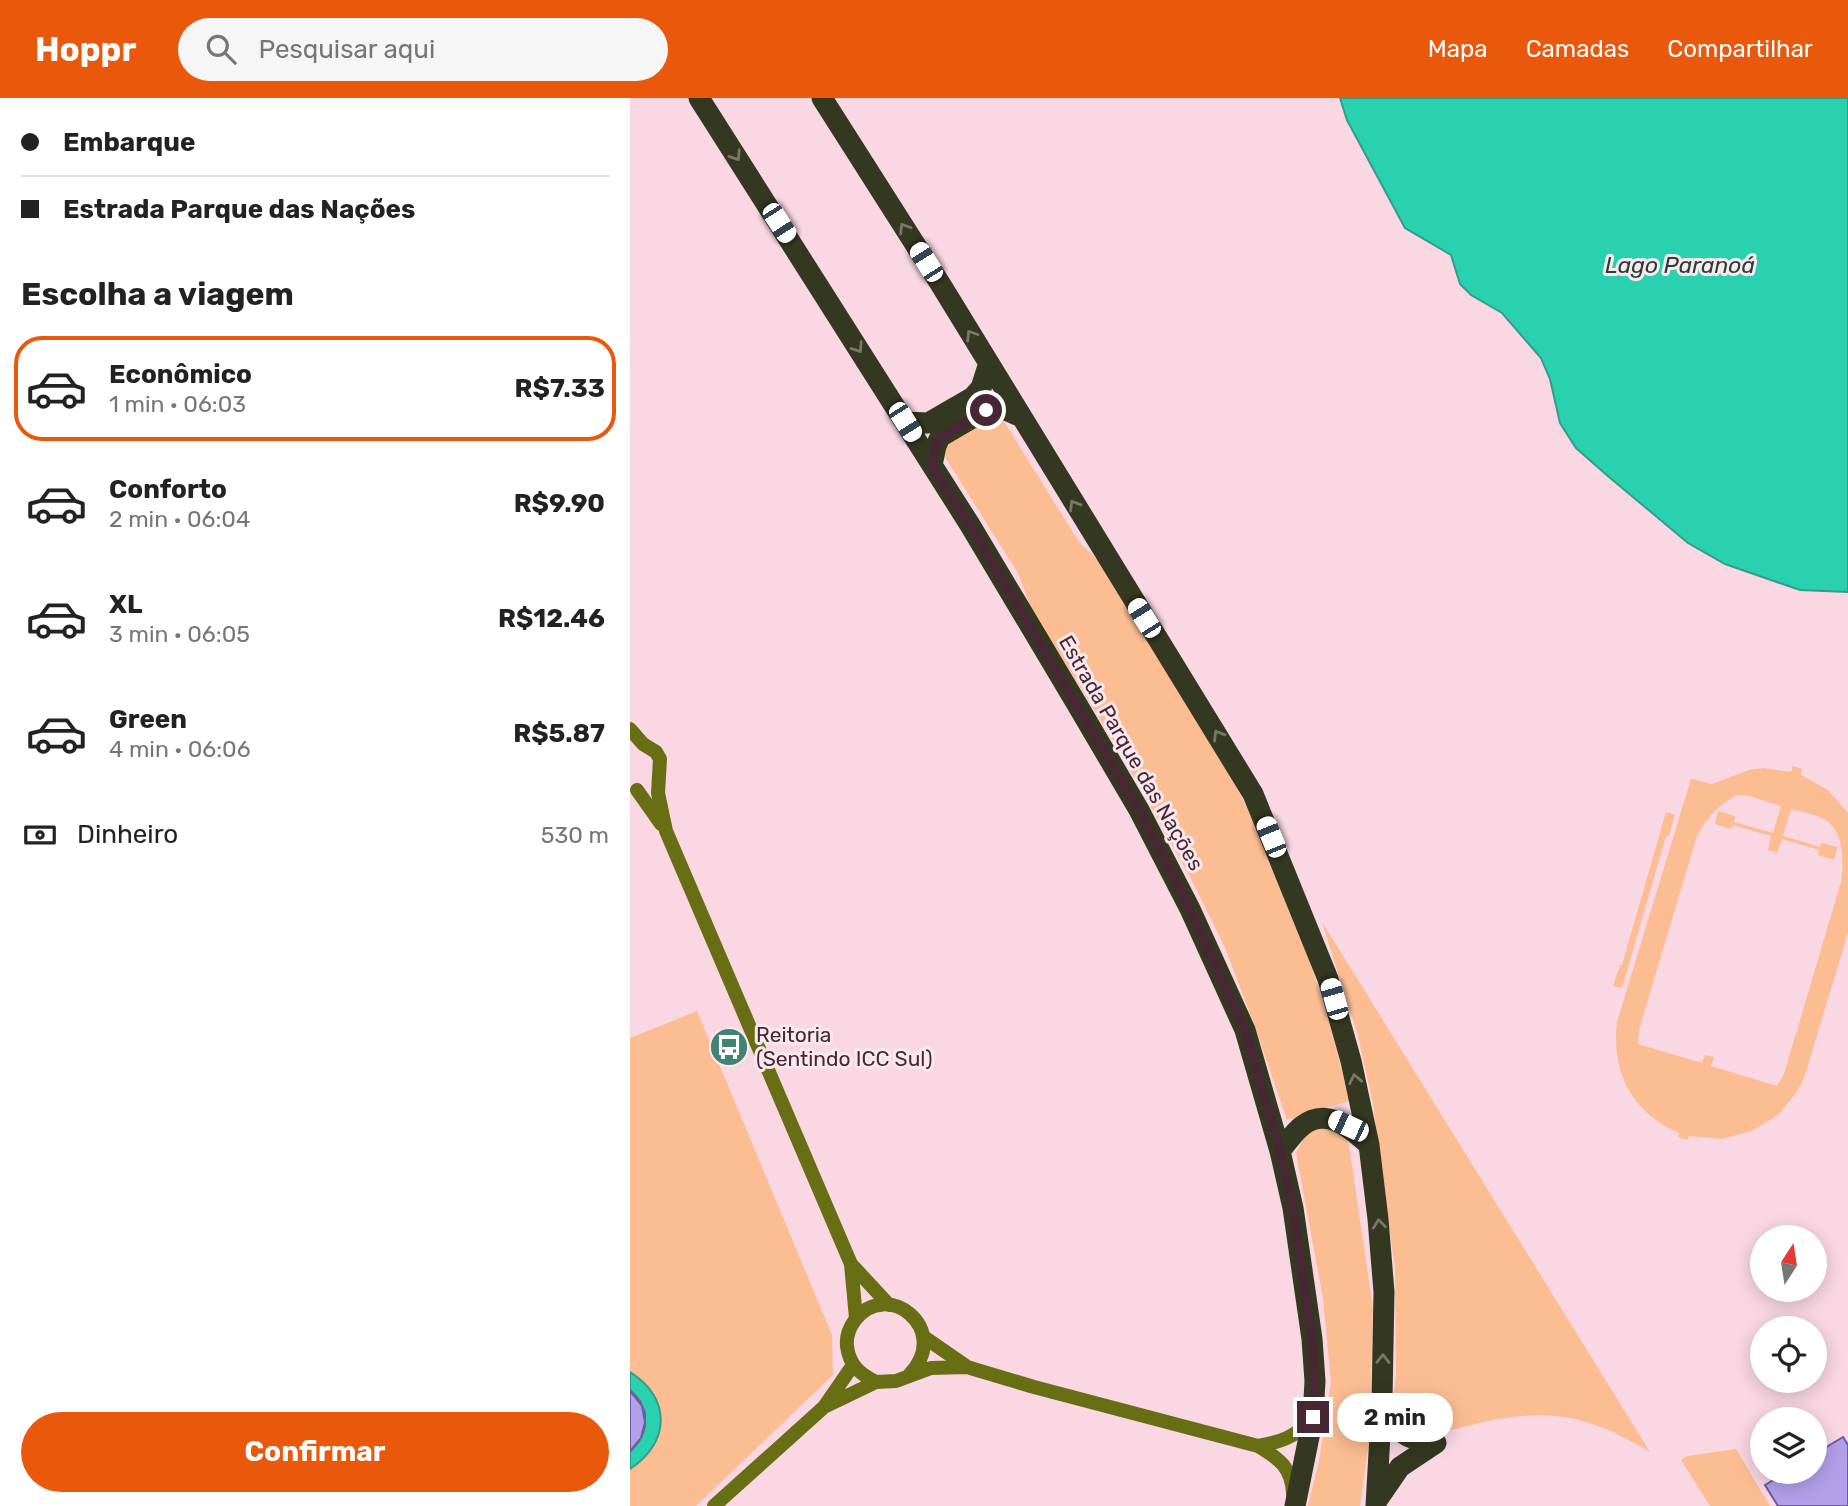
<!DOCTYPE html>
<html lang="pt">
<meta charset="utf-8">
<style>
body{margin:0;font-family:Rubik,sans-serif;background:#f6f6f6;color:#222;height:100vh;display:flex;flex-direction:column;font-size:26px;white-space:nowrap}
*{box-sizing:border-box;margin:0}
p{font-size:23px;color:#767676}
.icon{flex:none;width:38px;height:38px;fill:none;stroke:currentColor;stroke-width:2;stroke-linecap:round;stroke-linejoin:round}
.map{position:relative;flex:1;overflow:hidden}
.details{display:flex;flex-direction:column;background:#fff;width:630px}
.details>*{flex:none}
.hud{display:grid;align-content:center;height:154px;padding:0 21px;background:#fff}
.needle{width:46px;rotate:12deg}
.buttons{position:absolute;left:1120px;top:1127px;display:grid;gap:14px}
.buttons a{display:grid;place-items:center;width:77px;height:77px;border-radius:50%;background:#fff;box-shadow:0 4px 18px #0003;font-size:35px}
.end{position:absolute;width:32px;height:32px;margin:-16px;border:9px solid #472734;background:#fff;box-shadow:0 0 0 4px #fff}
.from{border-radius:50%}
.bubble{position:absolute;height:49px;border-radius:24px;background:#fff;box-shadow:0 4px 18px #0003;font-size:23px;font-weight:700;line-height:49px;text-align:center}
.car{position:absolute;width:21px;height:42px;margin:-21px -10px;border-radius:9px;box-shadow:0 0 5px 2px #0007;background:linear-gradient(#fff 24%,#345 0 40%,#fff 0 76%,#345 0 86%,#fff 0)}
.hud b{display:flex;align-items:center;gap:24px;height:66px;font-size:26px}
.hud b+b{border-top:2px solid #e0e0e0}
.hud i{width:18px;height:18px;background:#222}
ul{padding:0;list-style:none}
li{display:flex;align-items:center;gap:21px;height:105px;margin:0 14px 10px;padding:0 7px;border:4px solid transparent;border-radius:28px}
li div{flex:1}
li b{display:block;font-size:26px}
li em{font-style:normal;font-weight:700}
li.on{border-color:#ea580c}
li>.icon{width:63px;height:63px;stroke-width:1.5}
h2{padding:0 21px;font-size:32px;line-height:84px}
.pay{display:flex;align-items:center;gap:18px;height:77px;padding:0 21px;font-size:26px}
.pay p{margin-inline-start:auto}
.primary-button{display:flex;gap:14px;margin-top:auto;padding:14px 21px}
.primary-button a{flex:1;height:80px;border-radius:42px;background:#ea580c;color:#fff;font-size:28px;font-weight:700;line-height:80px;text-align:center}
header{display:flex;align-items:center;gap:42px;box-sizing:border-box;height:98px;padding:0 35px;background:#ea580c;color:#fff}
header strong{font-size:33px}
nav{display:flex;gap:38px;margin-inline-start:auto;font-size:24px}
.search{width:490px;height:63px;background:#f6f6f6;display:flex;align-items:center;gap:18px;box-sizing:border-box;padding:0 24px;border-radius:38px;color:#767676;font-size:26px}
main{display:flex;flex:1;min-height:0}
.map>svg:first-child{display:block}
.green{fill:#fcbd93;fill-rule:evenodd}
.water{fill:#29d1af;stroke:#329e8a;stroke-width:2}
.building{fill:#b2a1ea;stroke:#6d5c9f;stroke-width:2}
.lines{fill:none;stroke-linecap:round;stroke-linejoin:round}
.secondary{stroke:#676e14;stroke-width:14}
.highway{stroke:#353820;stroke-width:21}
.oneway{stroke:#7a7668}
.route{stroke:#472734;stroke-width:9}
.labels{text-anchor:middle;stroke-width:6;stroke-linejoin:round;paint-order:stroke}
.street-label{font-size:21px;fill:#472734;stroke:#fbe9ef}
.poi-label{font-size:21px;fill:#472734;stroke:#fbe9ef;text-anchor:start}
.water-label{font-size:23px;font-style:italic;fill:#253e37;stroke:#fbe9ef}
</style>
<header>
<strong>Hoppr</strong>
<div class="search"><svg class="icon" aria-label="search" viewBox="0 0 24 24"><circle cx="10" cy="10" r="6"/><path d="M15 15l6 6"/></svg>Pesquisar aqui</div>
<nav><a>Mapa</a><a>Camadas</a><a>Compartilhar</a></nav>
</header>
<main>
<section class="details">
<div class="hud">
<b><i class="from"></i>Embarque</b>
<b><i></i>Estrada Parque das Nações</b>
</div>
<h2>Escolha a viagem</h2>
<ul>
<li class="on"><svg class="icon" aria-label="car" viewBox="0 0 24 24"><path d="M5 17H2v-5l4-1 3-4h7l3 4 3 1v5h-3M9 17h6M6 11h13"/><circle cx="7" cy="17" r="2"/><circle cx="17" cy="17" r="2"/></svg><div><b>Econômico</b><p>1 min · 06:03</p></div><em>R$7.33</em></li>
<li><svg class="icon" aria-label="car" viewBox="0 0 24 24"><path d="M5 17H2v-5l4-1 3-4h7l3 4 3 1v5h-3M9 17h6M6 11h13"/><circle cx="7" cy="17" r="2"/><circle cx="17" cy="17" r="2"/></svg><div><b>Conforto</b><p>2 min · 06:04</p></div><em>R$9.90</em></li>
<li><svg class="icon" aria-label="car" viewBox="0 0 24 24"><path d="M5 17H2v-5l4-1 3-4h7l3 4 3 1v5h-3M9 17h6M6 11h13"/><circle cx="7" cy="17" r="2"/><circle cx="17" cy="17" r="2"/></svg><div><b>XL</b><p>3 min · 06:05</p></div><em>R$12.46</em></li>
<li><svg class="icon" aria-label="car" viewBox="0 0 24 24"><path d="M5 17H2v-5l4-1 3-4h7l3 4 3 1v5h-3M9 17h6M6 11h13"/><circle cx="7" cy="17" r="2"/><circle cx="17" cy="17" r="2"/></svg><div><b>Green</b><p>4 min · 06:06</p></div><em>R$5.87</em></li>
</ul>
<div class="pay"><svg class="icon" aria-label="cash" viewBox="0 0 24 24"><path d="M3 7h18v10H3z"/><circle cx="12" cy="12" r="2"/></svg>Dinheiro<p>530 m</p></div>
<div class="primary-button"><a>Confirmar</a></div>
</section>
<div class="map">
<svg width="1218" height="1408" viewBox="0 0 1218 1408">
<rect width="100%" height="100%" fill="#f9d7e3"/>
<!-- green -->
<path class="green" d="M370,317l79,127 20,19 135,221c52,101 90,208 115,319l-62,19 -33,-96 -30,-79 -35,-70 -71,-127 -87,-140 -13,-35 -73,-116 1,-17z
M1163,668l9,3 -1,6 27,15 20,23v120l-44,145 -7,14 -19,23 -26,16 -30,8 -33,-3 -2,4 -9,-3 1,-4c-47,-20 -68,-61 -62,-111l74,-243 21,5 37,-14 14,-2 28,4zM1107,697l12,1 32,10 -8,27 -39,-11 1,-6 -17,-5 -3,13 16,5 2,-4 38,11 -3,14 9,3 5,-14 37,11 -1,5 16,5 4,-13 -17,-4 -1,4 -37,-11 8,-27c10,3 23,5 33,10 20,11 20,43 17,63l-57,192 -7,12 -66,-20 3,-9 -9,-2 -3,8 -64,-19 1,-14 57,-191c9,-20 21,-33 41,-44z
M1036,714l9,3 -6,21h-3l-44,152 -9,-2 7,-21h2z
M692,824l33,53 295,477c-58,-35 -99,-45 -166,-30 -23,5 -47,14 -70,10l-21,-27 3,-32 -1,-104 -22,-165 -15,-68z
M67,913l135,324 1,40 -137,131h-66v-468z
M698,1027l18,14 3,6 24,163 -4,134 -9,64h-52l11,-45 12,-79 -8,-84 -27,-145 11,-21z
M1106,1351l34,57h-60l-29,-46 6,-4z"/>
<!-- water -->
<path class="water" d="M710,0h508v494l-48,-2 -75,-26 -37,-21 -79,-66 -33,-29 -16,-25 -10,-44 -9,-21 -39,-45 -31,-18 -11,-11 -9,-29 -46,-27 -58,-108z
M0,1274c42,26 40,71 0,97v-18c21,-17 18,-44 0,-61z"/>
<!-- building -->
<path class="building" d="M0,1292l10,11 5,12v13l-4,12 -11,13z
M0,1293l12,15 3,16 -4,16 -11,14z
M1213,1339l5,8v61h-70l-13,-21 22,-13h28v-18z"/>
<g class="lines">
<!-- secondary -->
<path class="secondary" d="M0,631l13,15 13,8 4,7 -2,34 8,38 185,433 5,54
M7,692l24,34
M221,1166l38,41
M294,1239l42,29
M246,1284c-16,-8 -27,-17 -29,-36 -1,-10 2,-18 8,-26 32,-42 97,9 55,54
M194,1309l52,-25 20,-1 35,-13 36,-1 67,20 224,59c22,13 34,22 35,48
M628,1348c23,-4 38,-9 53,-27
M84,1408l110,-99 29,-42"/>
<!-- highway -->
<path class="highway" d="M69,0l271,427 108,181 61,104 51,99 55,121 35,121 13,57 19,131 3,42 -2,36 -18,89
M192,0l119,187 312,509 75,185 23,82 18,84 9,74 6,73 -2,107 -6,107
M275,324l23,1 45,-26 8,-9 8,-25
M302,367l4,-19 4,-9 46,-27 15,-2 18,8
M650,1053c7,-8 14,-19 22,-25 25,-20 49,3 67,19
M753,1302c16,32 15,38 53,43
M748,1401l22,-32 36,-24"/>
</g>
<!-- one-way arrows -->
<defs><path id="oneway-chevron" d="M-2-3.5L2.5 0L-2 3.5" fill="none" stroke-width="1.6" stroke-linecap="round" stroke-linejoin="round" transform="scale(1.75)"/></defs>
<g class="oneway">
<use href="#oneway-chevron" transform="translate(106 58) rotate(57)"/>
<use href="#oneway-chevron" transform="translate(274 130) rotate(-122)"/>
<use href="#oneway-chevron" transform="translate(341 237) rotate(-122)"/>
<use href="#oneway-chevron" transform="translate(228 250) rotate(57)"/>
<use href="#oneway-chevron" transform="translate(444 407) rotate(-121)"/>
<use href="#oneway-chevron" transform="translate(588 637) rotate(-121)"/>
<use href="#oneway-chevron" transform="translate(725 981) rotate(-102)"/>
<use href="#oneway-chevron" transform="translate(749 1126) rotate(-96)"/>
<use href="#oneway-chevron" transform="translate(753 1261) rotate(-89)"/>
</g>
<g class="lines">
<!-- route -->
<path class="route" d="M356,312l-46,28 -4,8 -4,20 38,59 169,285 51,99 55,121 35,121 13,57 19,131 3,42 -2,36"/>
</g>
<!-- icons -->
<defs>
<g id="bus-disc" transform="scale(2.0125)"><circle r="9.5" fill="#428272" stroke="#fbe9ef"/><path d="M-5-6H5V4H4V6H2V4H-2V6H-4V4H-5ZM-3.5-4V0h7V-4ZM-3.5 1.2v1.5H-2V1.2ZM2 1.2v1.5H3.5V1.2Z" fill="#fff"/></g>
</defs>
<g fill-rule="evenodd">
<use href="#bus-disc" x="99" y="949"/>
</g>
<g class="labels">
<!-- street labels -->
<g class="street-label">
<text transform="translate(501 655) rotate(60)" y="7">Estrada Parque das Nações</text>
</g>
<!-- poi labels -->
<g class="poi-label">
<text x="126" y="944">Reitoria<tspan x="126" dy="24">(Sentindo ICC Sul)</tspan></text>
</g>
<!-- water labels -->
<g class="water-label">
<text x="1050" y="175">Lago Paranoá</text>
</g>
</g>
</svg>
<div class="buttons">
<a><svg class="needle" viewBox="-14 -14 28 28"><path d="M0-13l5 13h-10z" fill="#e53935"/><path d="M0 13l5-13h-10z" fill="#767676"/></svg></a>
<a><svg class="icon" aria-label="locate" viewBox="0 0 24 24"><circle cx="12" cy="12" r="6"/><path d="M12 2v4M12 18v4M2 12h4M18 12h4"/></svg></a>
<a><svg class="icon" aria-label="layers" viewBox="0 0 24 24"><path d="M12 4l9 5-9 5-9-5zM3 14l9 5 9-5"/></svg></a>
</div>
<i class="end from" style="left:356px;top:312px"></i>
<i class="end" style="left:683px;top:1319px"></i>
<div class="bubble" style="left:707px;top:1295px;width:116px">2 min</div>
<i class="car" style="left:149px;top:125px;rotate:147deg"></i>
<i class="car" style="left:296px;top:164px;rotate:328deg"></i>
<i class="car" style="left:275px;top:324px;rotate:148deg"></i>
<i class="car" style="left:514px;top:520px;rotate:328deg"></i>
<i class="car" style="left:641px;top:739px;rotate:338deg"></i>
<i class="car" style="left:704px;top:901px;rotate:344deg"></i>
<i class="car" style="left:718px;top:1028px;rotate:295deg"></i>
</div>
</main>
